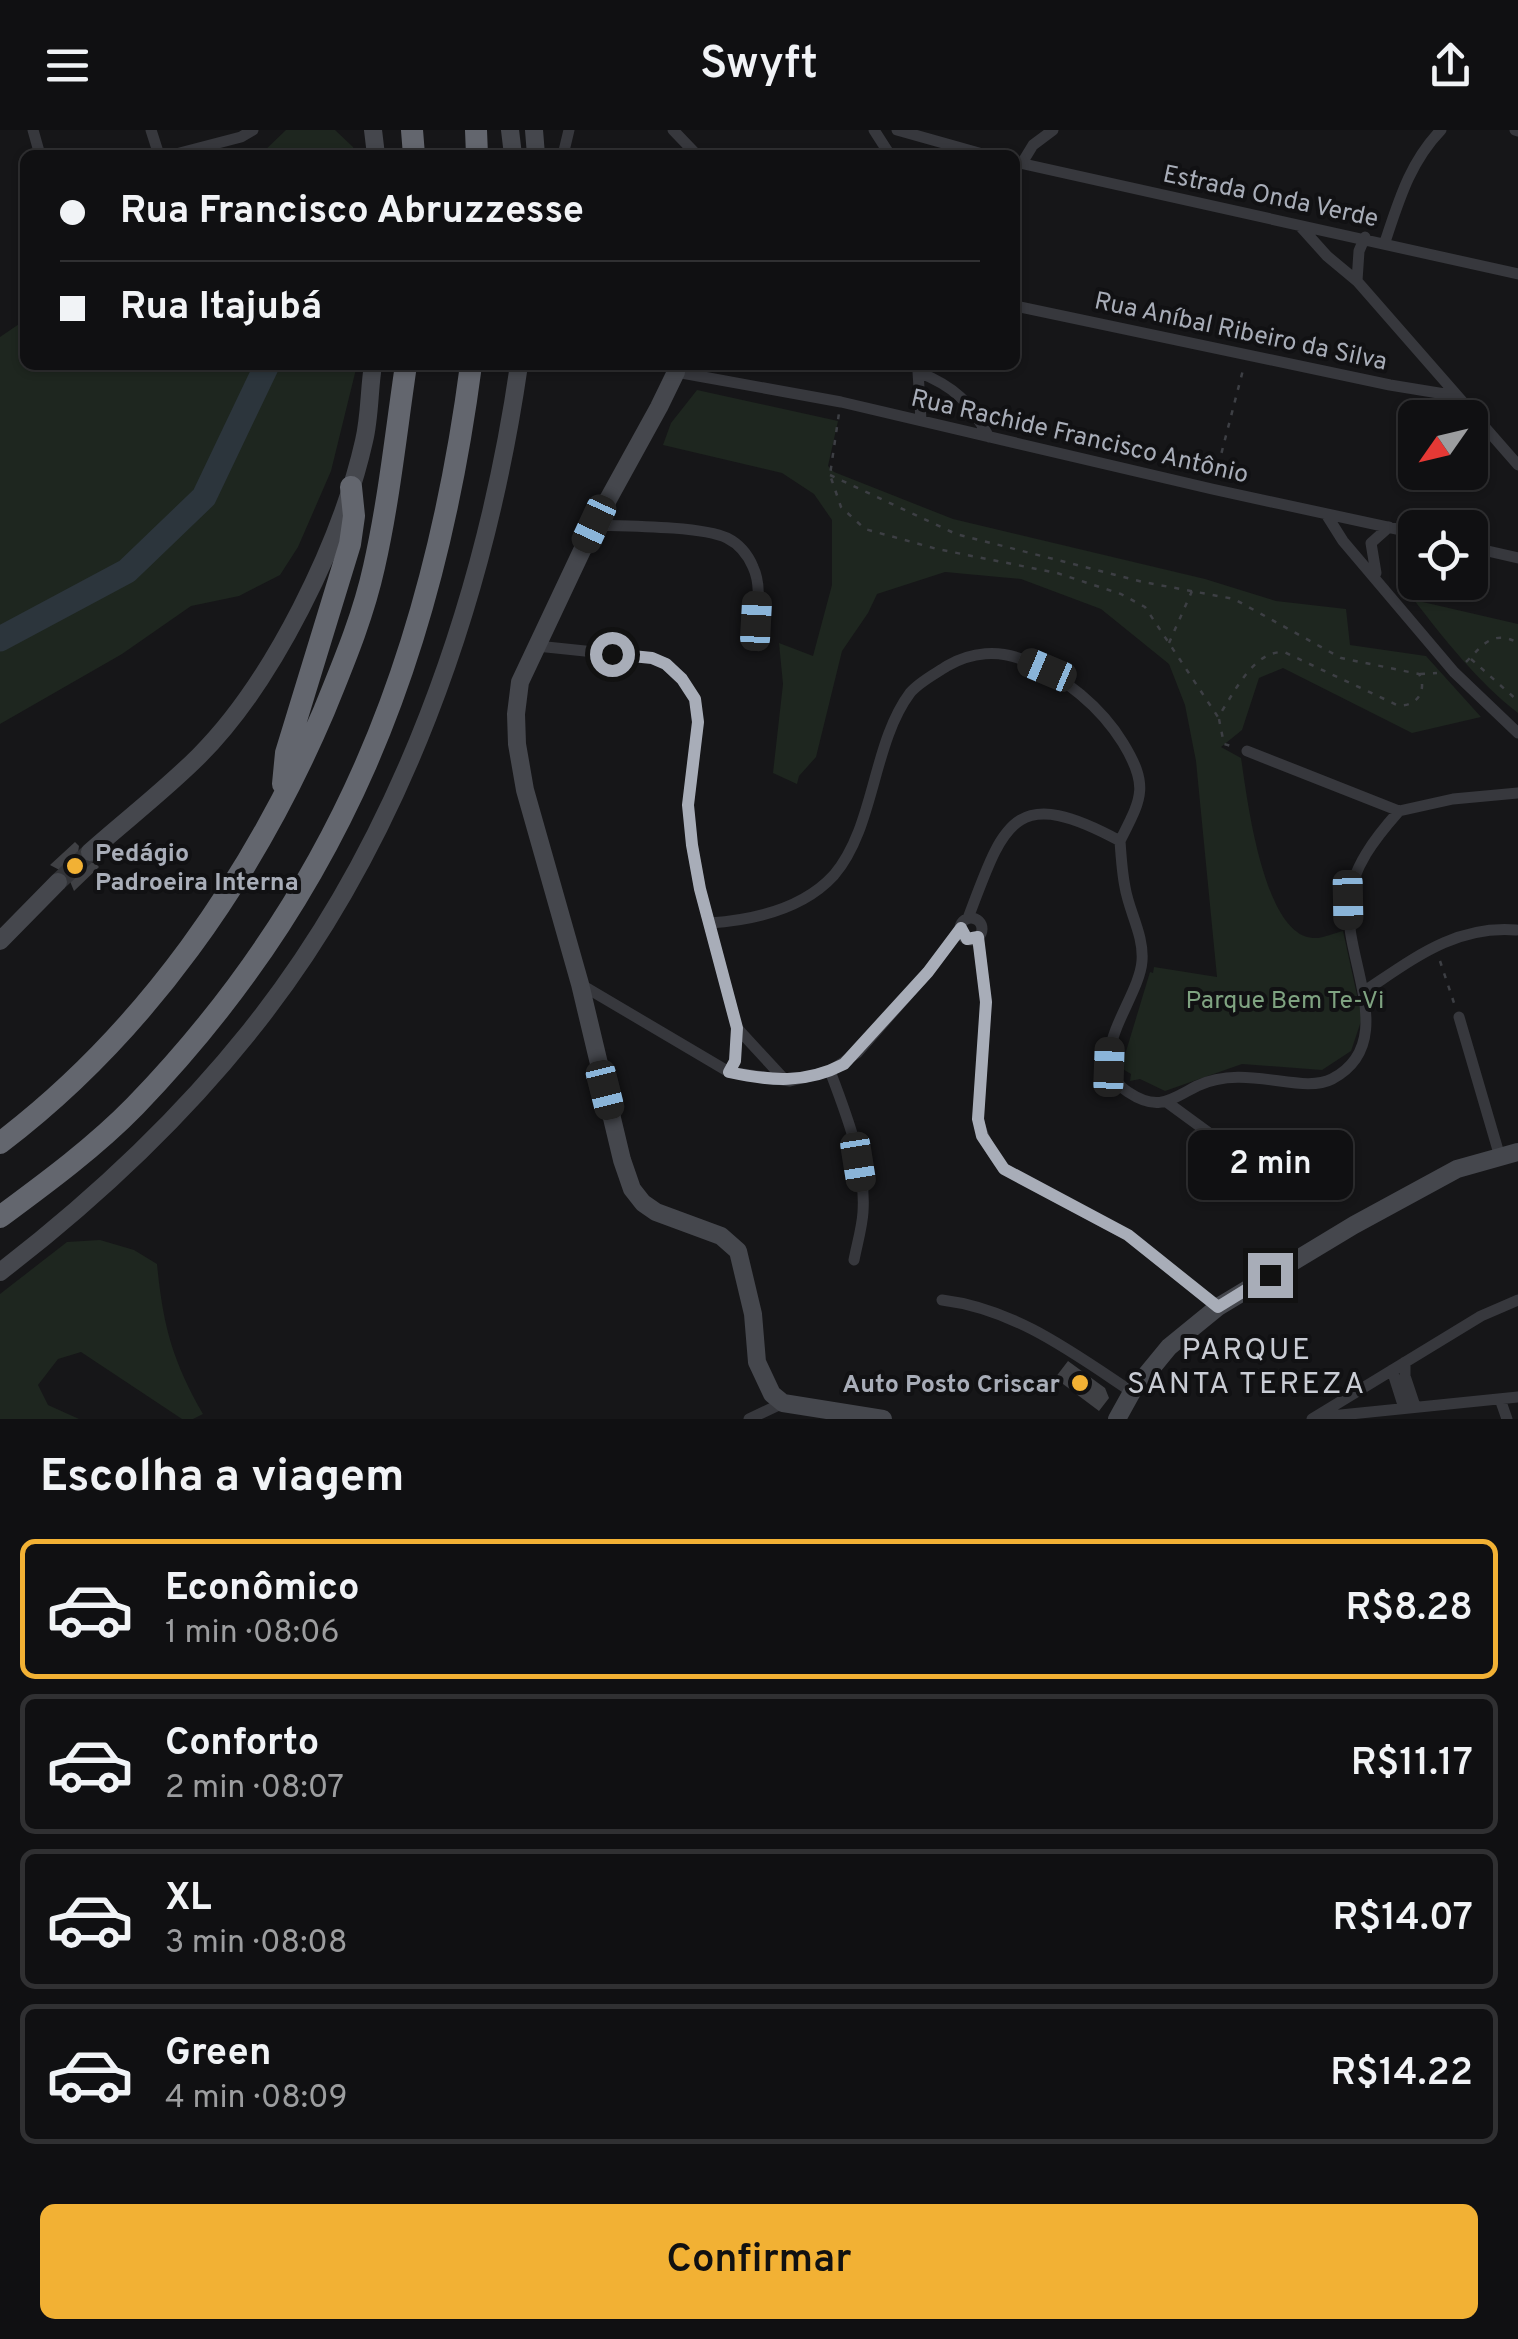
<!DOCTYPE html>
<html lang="pt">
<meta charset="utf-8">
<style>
body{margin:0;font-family:Overpass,sans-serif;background:#1e1e20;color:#f1f3f6;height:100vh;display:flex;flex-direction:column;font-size:38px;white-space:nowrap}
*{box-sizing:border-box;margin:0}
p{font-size:32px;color:#9c9d9f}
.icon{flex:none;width:55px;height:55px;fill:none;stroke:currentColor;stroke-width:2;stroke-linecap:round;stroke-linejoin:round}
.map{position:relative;height:1289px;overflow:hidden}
.drawer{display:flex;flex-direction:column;background:#101012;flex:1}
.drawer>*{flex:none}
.hud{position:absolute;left:20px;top:20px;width:1000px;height:220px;border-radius:15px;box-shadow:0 2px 8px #0004,0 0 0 2px #303032;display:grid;align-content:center;height:220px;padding:0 40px;background:#101012}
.needle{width:65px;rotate:236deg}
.fabs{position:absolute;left:1398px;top:270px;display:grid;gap:20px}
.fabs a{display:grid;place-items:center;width:90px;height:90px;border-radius:15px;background:#101012;box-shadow:0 2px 8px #0004,0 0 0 2px #303032;font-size:50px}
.end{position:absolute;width:45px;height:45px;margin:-22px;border:12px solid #a8adb8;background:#111;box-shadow:0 0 0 5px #111}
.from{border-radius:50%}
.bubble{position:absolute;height:70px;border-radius:15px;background:#101012;box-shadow:0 2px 8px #0004,0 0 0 2px #303032;font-size:32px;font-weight:600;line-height:70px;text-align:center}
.car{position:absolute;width:30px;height:60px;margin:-30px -15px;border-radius:12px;box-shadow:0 0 8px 2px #0007;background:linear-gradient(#222 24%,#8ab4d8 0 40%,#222 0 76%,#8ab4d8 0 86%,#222 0)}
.hud b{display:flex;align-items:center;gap:35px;height:95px;font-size:38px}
.hud b+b{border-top:2px solid #303032}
.hud i{width:25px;height:25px;background:#f1f3f6}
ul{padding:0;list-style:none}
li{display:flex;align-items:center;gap:30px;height:140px;margin:0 20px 15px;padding:0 20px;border:5px solid #303032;border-radius:15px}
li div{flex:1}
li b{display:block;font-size:38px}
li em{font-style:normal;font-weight:600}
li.active{border-color:#f2b134}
li>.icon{width:90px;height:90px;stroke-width:1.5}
h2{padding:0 40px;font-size:45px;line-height:120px}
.primary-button{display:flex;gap:20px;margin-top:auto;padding:20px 40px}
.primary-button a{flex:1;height:115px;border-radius:15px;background:#f2b134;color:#111;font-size:40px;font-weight:600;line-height:115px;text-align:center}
header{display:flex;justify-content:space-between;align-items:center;height:130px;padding:0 40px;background:#101012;font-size:45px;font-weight:600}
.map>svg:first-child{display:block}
.green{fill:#1e261f}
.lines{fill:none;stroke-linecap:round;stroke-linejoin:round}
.river{stroke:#2c353c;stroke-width:25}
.building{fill:#404145}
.secondary-tunnel{stroke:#333438;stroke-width:18;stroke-dasharray:18 9;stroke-linecap:butt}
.path{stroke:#3d3f44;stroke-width:2.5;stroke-dasharray:5 8;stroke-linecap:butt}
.street{stroke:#37383d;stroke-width:11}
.secondary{stroke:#45474d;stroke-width:18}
.highway{stroke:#63666e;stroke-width:22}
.route{stroke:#a8adb8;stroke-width:12}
.poi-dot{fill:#f2b134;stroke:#111113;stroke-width:4}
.labels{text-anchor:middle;stroke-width:8;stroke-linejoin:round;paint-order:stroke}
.street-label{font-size:25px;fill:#a8adb8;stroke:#111113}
.poi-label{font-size:25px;font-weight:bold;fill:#a8adb8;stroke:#111113;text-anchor:start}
.park-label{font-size:25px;fill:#7fa381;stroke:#111113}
.quarter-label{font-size:30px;letter-spacing:2.5px;fill:#c9ccd4;stroke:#111113}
</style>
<header><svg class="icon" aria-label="menu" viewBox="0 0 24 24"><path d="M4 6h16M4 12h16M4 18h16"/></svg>Swyft<svg class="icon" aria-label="share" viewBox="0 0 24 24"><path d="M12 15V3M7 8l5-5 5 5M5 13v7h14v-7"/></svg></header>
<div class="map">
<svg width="1518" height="1289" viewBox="0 0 1518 1289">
<rect width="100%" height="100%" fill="#161618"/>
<!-- green -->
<path class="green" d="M286,0h49l18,17 3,8h-96z
M25,190v45h332l-26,106 -33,76 -18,28 -41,21 -48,10 -69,48 -122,70v-387z
M697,260l141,31 -10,45 6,6 119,47 252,60 71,22 70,8 4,36 76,11 55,61 -69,16 -129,-65 -24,10 -17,52 -21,17 20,11c6,39 22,177 72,180 9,1 21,-5 30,-7l19,87 -11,33 -29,19 -80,-6 -77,27 -25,-12 -10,2 1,-7 -10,-6 29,-96 3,1 1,-6 63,10 -21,-216 -11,-56 -16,-41 -68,-55 -80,-30 -76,-7 -68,22 -9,19 -26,38 -26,106 -17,19 -2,8 -24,-11 10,-89 -4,-41 34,13 19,-71v-65l-18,-26 -32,-21 -119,-28 8,-22z
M1414,470l104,24v89c-40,-31 -73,-73 -104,-113z
M100,1110l34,10 23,14c6,61 15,96 46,150l-10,5h-11l-101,-67 -23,7 -20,26 10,20 31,14h-79v-125l67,-52z"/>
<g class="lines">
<!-- river -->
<path class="river" d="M0,509l127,-68 77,-74 63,-132"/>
</g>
<!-- building -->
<path class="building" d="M75,712l4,4 -1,7 3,8 14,2 4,4 -25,24 -7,-17 -17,-9z
M1068,1231l37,27 4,10 -10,13 -44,-33z"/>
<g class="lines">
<!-- secondary-tunnel -->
<path class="secondary-tunnel" d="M58,752l32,-30"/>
<!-- path -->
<path class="path" d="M830,345l126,59 187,48 91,17 107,59 78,16c9,17 -3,34 -22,31l-113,-53c-32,-1 -50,42 -66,65l-73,-110 -24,-13 -64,-21 -120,-24 -72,-20 -24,-22 -11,-32 9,-62
M1215,348l28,-108
M1169,513l23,-52
M1471,529l47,42
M1466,532c17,-17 27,-33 52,-19
M1420,544l17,-1
M1219,589l5,25 11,3
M1440,831l15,45"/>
<!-- street -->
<path class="street" d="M33,0l7,25
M151,0l8,25
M673,0l24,25
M874,0l16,25
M897,0l89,25
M1515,0l3,1
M172,25l69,-18 12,-7
M563,25l6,-25
M1015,32l503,112
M1022,33l11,-18 20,-15
M1300,96l27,30 30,25 161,184
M1385,112c14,-42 25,-80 56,-112
M1357,151l2,-30 6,-14
M1015,176l375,79 67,11
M676,242l165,30 371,87 203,44
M921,290l-3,-48c38,15 51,30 71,65
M1326,384l17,27 111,131 64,61
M594,395c30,1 108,1 133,13 12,6 21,17 26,29 8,17 5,36 3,54
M1470,417l48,11
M1376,443l-5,-30 18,-16
M537,516l115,12 14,6 16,15 13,20 3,24 -10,82 4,40 8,44 37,139 -2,33 -6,11
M1247,621l152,60
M1120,711c1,15 2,31 5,46 4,25 19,48 17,74 -3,40 -62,99 -14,131 30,20 42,8 69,-6 49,-23 104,9 135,-7 68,-36 12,-119 17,-175 2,-36 27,-67 50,-93l54,-12 65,-6
M968,788c36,-95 45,-135 152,-77
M960 799a11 11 0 1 1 22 0a11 11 0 1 1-22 0Z
M710,793c44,-3 93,-14 124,-48 41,-48 38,-131 76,-182 9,-11 25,-19 37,-27 24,-14 52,-17 79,-5 38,16 75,46 97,82 27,44 18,56 -3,98
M978,807l8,65 -8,117c5,20 14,34 26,50l123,66 91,72
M580,854l149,88 61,9 40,-10 27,-18 71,-81 33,-44
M1363,862c49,-32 91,-67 153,-62
M1459,887l41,140
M737,898l48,52
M830,941c17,45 36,93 33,141 -1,16 -6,32 -9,48
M1168,973l97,71
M942,1170c73,9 130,52 190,92
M1405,1232v14l10,30
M1392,1240l12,38
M1500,1269l7,20
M1321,1287l197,-20
M749,1289l34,-16
M1312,1289l169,-103 37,-16"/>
<!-- secondary -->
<path class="secondary" d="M373,0l3,25
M510,0l3,25
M534,0l2,25
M674,235l2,7 -17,35 -65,118 -74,157 -4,32 1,30 8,46 55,194 42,176 10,29 11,14 13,9 65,24 17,15 15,63 4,48 15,32 11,9 100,16
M90,722c36,-32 75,-62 109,-96 74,-74 142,-213 165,-315 6,-25 5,-51 9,-76
M0,811l58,-59
M0,1142c91,-70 178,-151 250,-241 150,-187 235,-431 269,-666
M1117,1289l15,-27 37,-45 49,-40 136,-82 103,-56 61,-17"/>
<!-- highway -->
<path class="highway" d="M412,0l2,25
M476,0l1,25
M283,654l3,-31 64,-209 4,-28 -3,-29
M0,1013c145,-110 253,-266 324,-432 19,-47 39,-94 50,-144 15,-66 22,-135 32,-202
M0,1087c46,-34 95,-70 135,-111 206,-213 298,-452 336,-741"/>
</g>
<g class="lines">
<!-- route -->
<path class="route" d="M612,524l40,4 14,6 16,15 13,20 3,23 -10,83 4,40 8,44 37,139 -2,33 -6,11c41,9 77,12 115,-8l84,-92 33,-44 6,11 11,-2 8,65 -8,117 4,17 22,33 124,66 90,72 52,-32"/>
</g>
<!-- markers -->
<g class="poi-dot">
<circle cx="75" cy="736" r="10"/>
<circle cx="1080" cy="1253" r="10"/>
</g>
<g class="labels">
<!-- street labels -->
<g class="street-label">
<text transform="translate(1271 65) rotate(12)" y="9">Estrada Onda Verde</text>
<text transform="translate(1241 200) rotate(12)" y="9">Rua Aníbal Ribeiro da Silva</text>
<text transform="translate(1080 305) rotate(13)" y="9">Rua Rachide Francisco Antônio</text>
</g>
<!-- poi labels -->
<g class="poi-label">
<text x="95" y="731">Pedágio<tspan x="95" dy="29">Padroeira Interna</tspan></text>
<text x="1060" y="1262" text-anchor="end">Auto Posto Criscar</text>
</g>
<!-- park labels -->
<g class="park-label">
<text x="1285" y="878">Parque Bem Te-Vi</text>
</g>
<!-- quarter labels -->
<g class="quarter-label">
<text x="1247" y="1229">PARQUE<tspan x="1247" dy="34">SANTA TEREZA</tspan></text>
</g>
</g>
</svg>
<div class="fabs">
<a><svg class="needle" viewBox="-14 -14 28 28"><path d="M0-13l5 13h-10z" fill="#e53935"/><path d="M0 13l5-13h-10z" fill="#9c9d9f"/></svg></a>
<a><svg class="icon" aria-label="locate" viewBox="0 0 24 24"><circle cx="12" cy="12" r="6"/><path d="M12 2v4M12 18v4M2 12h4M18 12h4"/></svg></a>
</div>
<i class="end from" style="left:612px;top:524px"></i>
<i class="end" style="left:1270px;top:1145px"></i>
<div class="bubble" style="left:1188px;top:1000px;width:165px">2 min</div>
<i class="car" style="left:594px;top:394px;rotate:205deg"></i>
<i class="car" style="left:756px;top:491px;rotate:3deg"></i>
<i class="car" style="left:1047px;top:540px;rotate:293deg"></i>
<i class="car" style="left:1348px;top:770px;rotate:179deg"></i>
<i class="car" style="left:1109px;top:937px;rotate:2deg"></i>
<i class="car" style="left:605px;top:960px;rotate:166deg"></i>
<i class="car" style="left:858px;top:1032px;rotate:171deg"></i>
<div class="hud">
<b><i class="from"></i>Rua Francisco Abruzzesse</b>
<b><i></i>Rua Itajubá</b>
</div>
</div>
<section class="drawer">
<h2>Escolha a viagem</h2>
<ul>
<li class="active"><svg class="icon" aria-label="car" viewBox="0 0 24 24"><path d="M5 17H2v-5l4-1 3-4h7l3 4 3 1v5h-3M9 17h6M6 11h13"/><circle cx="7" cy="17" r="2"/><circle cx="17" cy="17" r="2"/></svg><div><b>Econômico</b><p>1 min · 08:06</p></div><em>R$8.28</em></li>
<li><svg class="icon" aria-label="car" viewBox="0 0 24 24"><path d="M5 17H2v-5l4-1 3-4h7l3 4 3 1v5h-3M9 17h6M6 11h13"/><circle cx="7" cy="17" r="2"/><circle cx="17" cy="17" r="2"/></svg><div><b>Conforto</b><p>2 min · 08:07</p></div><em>R$11.17</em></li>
<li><svg class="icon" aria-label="car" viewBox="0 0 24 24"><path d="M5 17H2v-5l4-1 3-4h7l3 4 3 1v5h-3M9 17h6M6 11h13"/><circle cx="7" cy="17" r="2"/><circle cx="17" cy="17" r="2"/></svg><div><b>XL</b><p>3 min · 08:08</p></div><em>R$14.07</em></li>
<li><svg class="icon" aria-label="car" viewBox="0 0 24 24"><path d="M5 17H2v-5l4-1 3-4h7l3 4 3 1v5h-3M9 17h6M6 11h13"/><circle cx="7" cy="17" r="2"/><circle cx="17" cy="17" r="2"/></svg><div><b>Green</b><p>4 min · 08:09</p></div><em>R$14.22</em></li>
</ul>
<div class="primary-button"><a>Confirmar</a></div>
</section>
